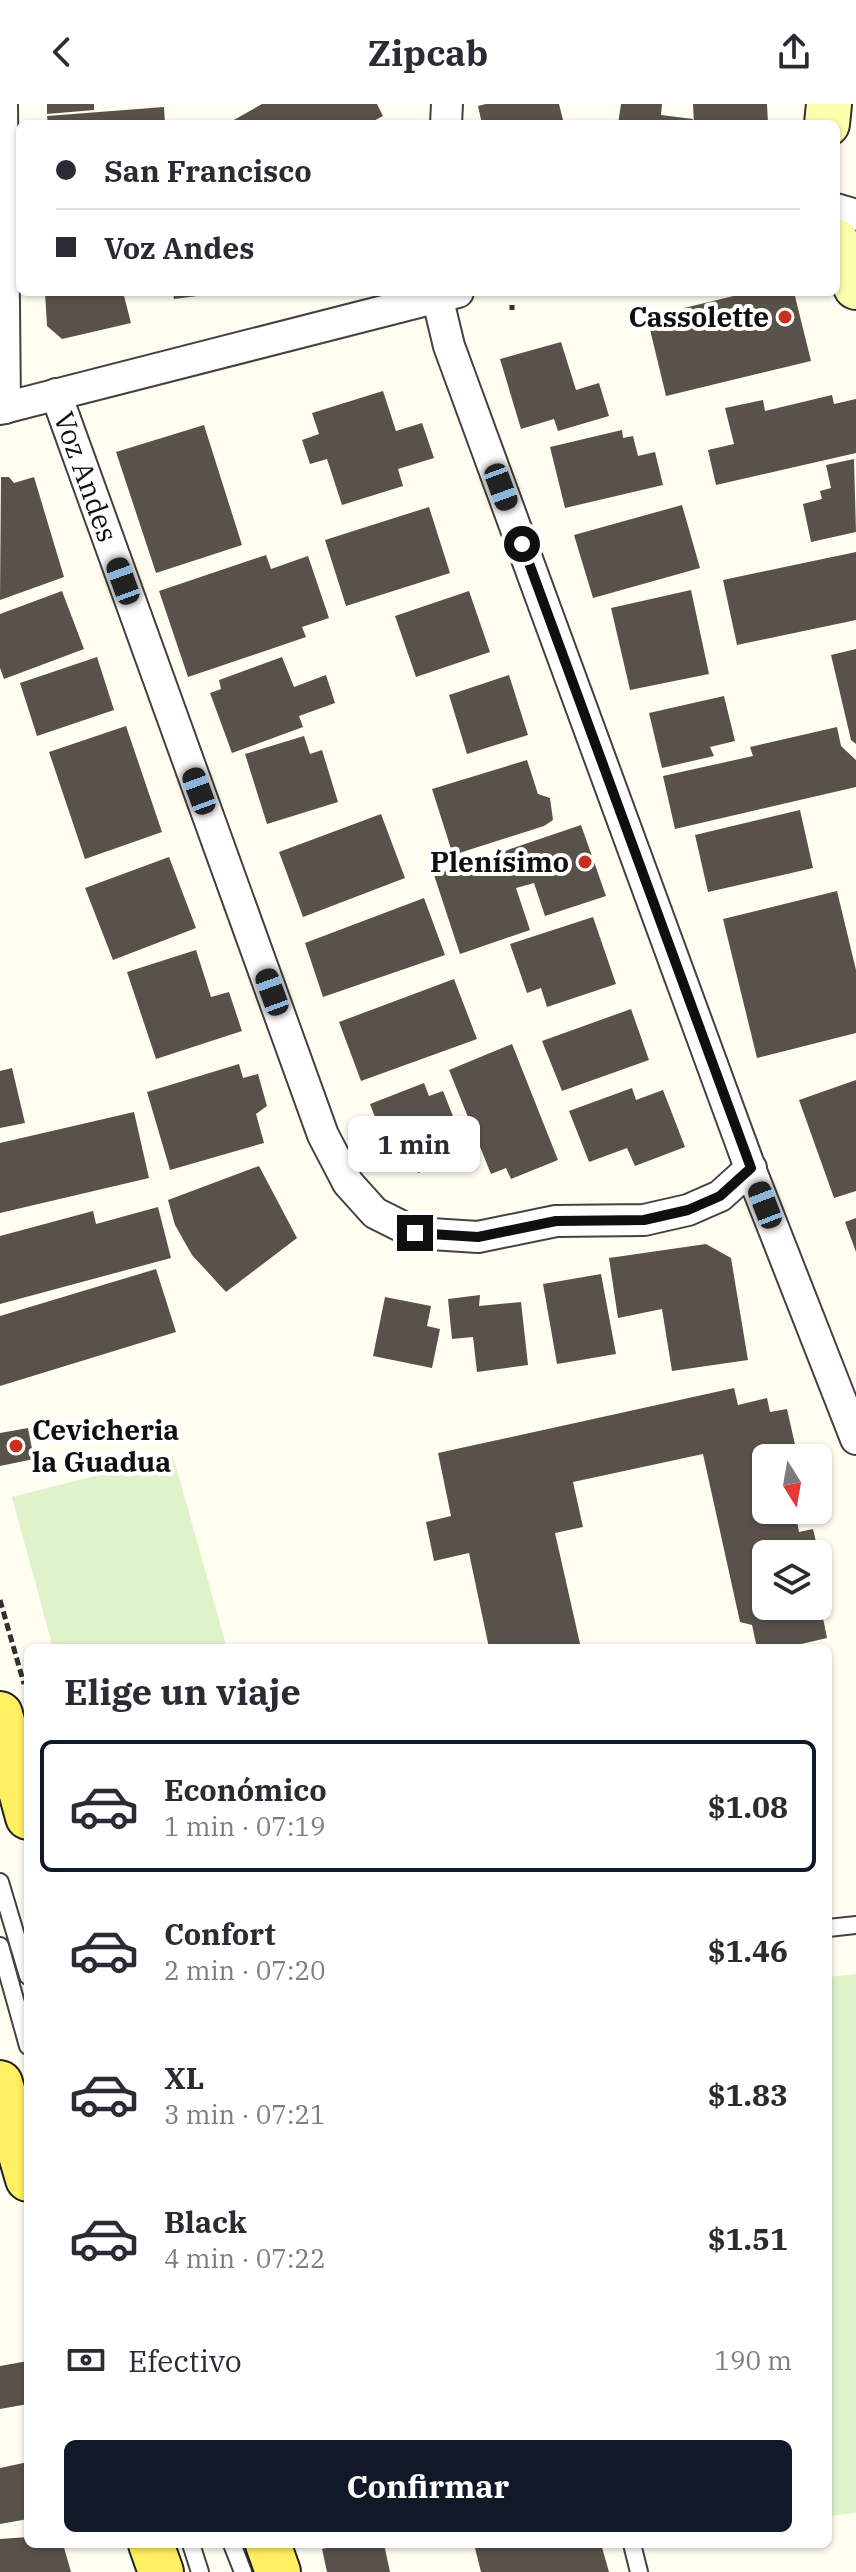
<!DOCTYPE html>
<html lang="es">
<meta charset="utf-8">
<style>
body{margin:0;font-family:"IBM Plex Serif",serif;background:#f7f7f7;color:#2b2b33;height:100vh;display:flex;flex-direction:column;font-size:30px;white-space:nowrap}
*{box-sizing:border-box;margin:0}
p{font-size:26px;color:#7c7c81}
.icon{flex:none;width:44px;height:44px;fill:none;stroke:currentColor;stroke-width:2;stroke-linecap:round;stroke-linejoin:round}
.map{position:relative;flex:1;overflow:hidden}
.details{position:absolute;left:24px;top:1540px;width:808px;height:904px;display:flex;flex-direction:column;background:#fff;border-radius:12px;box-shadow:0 2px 6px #0004}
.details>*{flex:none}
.banner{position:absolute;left:16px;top:16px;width:824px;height:176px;border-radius:12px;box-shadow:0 2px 6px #0004;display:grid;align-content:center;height:176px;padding:0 40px;background:#fff}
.needle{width:52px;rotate:169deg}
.controls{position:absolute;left:752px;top:1340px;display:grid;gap:16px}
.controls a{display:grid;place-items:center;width:80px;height:80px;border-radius:12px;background:#fff;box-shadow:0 2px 6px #0004;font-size:40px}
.end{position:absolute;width:36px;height:36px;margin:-18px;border:10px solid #0f0f0f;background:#fff;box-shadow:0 0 0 4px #fff}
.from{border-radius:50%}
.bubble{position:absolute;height:56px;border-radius:12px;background:#fff;box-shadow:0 2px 6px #0004;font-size:26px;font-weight:700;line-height:56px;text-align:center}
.car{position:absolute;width:24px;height:48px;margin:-24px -12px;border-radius:10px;box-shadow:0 0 6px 2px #0007;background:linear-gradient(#222 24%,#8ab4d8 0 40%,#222 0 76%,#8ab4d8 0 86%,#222 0)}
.banner b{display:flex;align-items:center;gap:28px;height:76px;font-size:30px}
.banner b+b{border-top:2px solid #e1e1e2}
.banner i{width:20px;height:20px;background:#2b2b33}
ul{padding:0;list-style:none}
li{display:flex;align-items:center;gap:24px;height:132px;margin:0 16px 12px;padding:0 24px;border:4px solid transparent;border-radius:12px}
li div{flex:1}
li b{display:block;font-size:30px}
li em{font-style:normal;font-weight:700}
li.active{border-color:#111827}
li>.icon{width:72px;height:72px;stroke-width:1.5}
h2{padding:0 40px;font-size:36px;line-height:96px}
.pay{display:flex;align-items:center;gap:20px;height:88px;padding:0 40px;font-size:30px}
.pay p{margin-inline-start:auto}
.action{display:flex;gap:16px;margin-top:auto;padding:16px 40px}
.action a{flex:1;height:92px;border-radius:12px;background:#111827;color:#fff;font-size:32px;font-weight:700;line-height:92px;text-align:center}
header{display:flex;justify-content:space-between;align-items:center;height:104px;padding:0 40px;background:#fff;font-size:36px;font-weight:700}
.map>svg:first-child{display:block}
.pitch{fill:#dff3cb}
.building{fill:#59524b}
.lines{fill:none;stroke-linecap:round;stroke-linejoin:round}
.lane-casing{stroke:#424242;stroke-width:20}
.street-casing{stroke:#424242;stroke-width:34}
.secondary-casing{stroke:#313131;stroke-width:48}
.primary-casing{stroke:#202020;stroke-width:48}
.path{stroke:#313131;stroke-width:5;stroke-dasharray:8 4;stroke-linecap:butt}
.lane{stroke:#fff;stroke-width:16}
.street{stroke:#fff;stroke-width:30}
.secondary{stroke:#fcffac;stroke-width:44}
.primary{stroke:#ffef62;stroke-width:44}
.route{stroke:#0f0f0f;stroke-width:10}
.poi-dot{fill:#c82f1f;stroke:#fff;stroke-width:3}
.labels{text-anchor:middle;stroke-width:8;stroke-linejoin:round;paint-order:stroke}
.poi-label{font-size:28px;font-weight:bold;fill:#0f0f0f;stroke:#fff;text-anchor:end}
.street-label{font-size:28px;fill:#0f0f0f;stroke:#fff}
</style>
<header><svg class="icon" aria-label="back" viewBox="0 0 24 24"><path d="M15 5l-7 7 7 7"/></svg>Zipcab<svg class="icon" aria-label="share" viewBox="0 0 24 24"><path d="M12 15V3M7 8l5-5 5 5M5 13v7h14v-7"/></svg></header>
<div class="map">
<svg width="856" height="2468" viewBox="0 0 856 2468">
<rect width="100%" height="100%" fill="#fffef1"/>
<!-- pitch -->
<path class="pitch" d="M173,1352l54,192h-174l-41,-151z
M856,1870v539l-28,3v-539z"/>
<!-- building -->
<path class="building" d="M47,0h47v6l-47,4z
M262,0h115l6,12 -15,8h-134l-2,-3z
M486,0h73l5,20h-82l-4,-18z
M621,0h41l-1,11 32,4 -1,5h-74z
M693,0h74l1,20h-74z
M164,3l1,17h-117l-1,-8z
M45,188h78l8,31 -69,16 -15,-13z
M173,188h40v2l-39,5z
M750,188h44l17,69 -145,35 -19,-79z
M561,238l15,48 23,-7 10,33 -51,15 -4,-12 -33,10 -21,-70z
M383,287l13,40 26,-8 12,35 -36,11 5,17 -61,19 -15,-46 -17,5 -8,-24 17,-6 -7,-21z
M832,291l2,9 22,-5v54l-140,32 -8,-35 26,-6 -9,-36 38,-8 2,11z
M204,321l38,120 -86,28 -40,-121z
M622,326l1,8 10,-2 5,20 17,-4 8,33 -98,23 -15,-61z
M854,355l2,73 -45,10 -8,-38 19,-5 -2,-8 11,-3 -5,-23z
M1,373h8l5,6 20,-6 30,100 -64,23z
M682,401l18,63 -107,30 -19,-63z
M429,403l21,66 -104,33 -21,-66z
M856,448v68l-119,25 -14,-65z
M266,451l5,14 37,-13 21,62 -27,9 4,10 -118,40 -29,-86z
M691,486l18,84 -79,16 -19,-82z
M62,487l22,58 -80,30 -4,-11v-54z
M469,487l21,61 -74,25 -21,-61z
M856,545v95l-5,-4 -20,-85z
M97,553l17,53 -77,26 -17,-53z
M282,553l12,30 32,-12 9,28 -36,13 4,11 -71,26 -22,-60 11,-4 -2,-9z
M509,571l19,60 -61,19 -18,-59z
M724,592l11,45 -25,6 4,9 -52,12 -13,-55z
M126,622l36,106 -77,27 -36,-107z
M837,623l4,19 15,14v27l-181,42 -12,-53 90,-20 -3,-9z
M304,632l6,18 12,-4 16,52 -71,22 -22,-70z
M527,656l11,34 12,4 3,22 -9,6 -91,29 -21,-66z
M800,706l13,58 -105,24 -13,-57z
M381,710l24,64 -102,39 -24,-65z
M581,721l25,71 -61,20 -11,-33 -18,5 14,42 -70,24 -26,-79z
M169,753l27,71 -83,32 -28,-72z
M837,787l19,79v63l-99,25 -34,-139z
M424,794l21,57 -122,42 -18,-54z
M593,813l23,67 -69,23 -6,-19 -14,5 -17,-49z
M196,846l15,47 18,-5 13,39 -86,28 -29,-87z
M454,875l23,60 -116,42 -22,-59z
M631,905l18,51 -87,31 -20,-50z
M512,940l46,116 -47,19 -5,-11 -15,6 -42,-104z
M239,960l4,14 15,-4 9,32 -11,8 8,29 -94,27 -23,-78z
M12,964l13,55 -25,5v-57z
M856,976v111l-22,7 -35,-98z
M424,979l5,13 14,-5 25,63 -50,19 -5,-12 -19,7 -24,-64z
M632,984l4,12 27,-10 22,57 -50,19 -8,-18 -38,14 -20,-51z
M134,1008l15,66 -149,35v-70z
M259,1062l38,72 -71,54 -34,-37 -17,-30 -7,-25z
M158,1103l13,51 -171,46v-68l93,-25 3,13z
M856,1114v34l-11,-30z
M706,1140l25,14 17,102 -76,11 -10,-62 -44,9 -9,-60z
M156,1165l20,63 -176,54v-70z
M601,1170l15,80 -59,10 -14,-80z
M480,1191l-1,11 42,-4 7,63 -51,7 -4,-35 -21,2 -4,-40z
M385,1193l46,9 -4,20 13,3 -8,39 -59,-12z
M734,1284l4,17 29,-7 3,14 17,-3 11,49h-32v52h29l4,22 14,-3 6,25h-53v52h52l1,-51 13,56 -10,2 5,25 -43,10h-27l-5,-23 -12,-3 -37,-168 -130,28 10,45 -28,6 26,115h-92l-20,-95 -35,8 -8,-39 25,-6 -13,-63z
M28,1324l6,31 -34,7v-33z
M28,2257v43l-28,5v-43z
M28,2358v57l-28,5v-56z
M28,2433v7h35l8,28h-71v-33z
M344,2440h40l6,28h-63l-5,-23z
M474,2440h127l8,28h-128z"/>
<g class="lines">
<!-- lane casing -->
<g class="lane-casing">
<path id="lane" d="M0,1778l28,94
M828,1824l28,-3
M0,1842l28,100
M191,2440l9,28
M232,2440l11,28
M632,2440l7,28"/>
</g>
<!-- street casing -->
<g class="street-casing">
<g id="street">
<path d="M2,0l3,304"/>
<path d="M446,20l1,-20"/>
<path d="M836,105l20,6"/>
<path d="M436,188l13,54 304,830 103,263"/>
<path id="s1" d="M56,290l267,741 25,48 27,30 40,20 63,4 78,-16 88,-1 44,-10 32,-14 31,-28"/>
<path d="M0,305l458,-117"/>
</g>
</g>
<!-- secondary casing -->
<g class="secondary-casing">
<path id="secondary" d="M827,20l2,-20
M836,137l20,46"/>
</g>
<!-- primary casing -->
<g class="primary-casing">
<path id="primary" d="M0,1610l28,103
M0,1979l28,96
M151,2440l10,28
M268,2440l10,28"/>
</g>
<!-- path -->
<path class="path" d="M512,201v5
M0,1496l24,84"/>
<!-- lane -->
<use href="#lane" class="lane"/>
<!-- street -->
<use href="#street" class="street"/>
<!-- secondary -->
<use href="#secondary" class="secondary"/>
<!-- primary -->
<use href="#primary" class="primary"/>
</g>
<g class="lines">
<!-- route -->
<path class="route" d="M415,1129l63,4 78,-16 88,-1 44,-10 32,-14 31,-28 -229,-624"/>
</g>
<!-- markers -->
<g class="poi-dot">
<circle cx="785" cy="213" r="8"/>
<circle cx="585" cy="758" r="8"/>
<circle cx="16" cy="1342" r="8"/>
</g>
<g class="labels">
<!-- poi labels -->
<g class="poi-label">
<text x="769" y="223">Cassolette</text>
<text x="569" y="768">Plenísimo</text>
<text x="32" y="1336" text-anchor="start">Cevicheria<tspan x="32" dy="32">la Guadua</tspan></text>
</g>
<!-- street labels -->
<g class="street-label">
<text dy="10" stroke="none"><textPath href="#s1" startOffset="88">Voz Andes</textPath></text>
</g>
</g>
</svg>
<div class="controls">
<a><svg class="needle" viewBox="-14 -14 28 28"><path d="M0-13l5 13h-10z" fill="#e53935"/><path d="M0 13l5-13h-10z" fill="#7c7c81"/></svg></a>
<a><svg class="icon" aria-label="layers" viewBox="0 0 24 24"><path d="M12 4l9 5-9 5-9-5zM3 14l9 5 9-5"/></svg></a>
</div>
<i class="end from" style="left:522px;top:440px"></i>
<i class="end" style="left:415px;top:1129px"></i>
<div class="bubble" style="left:348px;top:1012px;width:132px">1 min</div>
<i class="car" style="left:501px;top:383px;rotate:160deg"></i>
<i class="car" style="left:123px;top:477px;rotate:340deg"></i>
<i class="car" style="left:199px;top:687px;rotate:340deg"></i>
<i class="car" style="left:272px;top:888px;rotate:340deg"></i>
<i class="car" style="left:765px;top:1101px;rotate:339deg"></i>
<div class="banner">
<b><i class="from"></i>San Francisco</b>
<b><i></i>Voz Andes</b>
</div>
<section class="details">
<h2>Elige un viaje</h2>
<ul>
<li class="active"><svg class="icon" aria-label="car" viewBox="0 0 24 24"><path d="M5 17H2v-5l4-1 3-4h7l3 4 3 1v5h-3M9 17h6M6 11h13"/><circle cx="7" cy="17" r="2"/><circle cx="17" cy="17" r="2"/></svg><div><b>Económico</b><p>1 min · 07:19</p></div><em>$1.08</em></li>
<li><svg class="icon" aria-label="car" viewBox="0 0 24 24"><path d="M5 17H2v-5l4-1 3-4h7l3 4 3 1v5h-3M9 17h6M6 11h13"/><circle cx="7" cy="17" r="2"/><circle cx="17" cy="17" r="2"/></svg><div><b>Confort</b><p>2 min · 07:20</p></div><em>$1.46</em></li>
<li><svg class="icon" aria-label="car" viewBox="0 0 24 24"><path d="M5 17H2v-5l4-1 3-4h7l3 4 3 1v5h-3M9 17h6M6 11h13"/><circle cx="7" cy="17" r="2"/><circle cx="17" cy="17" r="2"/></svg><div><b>XL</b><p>3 min · 07:21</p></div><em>$1.83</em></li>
<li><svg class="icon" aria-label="car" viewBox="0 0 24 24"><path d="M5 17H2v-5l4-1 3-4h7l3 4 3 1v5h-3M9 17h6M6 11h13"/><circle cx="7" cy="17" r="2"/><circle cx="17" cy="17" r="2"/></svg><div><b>Black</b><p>4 min · 07:22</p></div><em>$1.51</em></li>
</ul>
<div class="pay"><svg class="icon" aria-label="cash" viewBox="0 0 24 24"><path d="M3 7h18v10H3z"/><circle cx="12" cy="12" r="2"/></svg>Efectivo<p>190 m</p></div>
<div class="action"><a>Confirmar</a></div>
</section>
</div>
